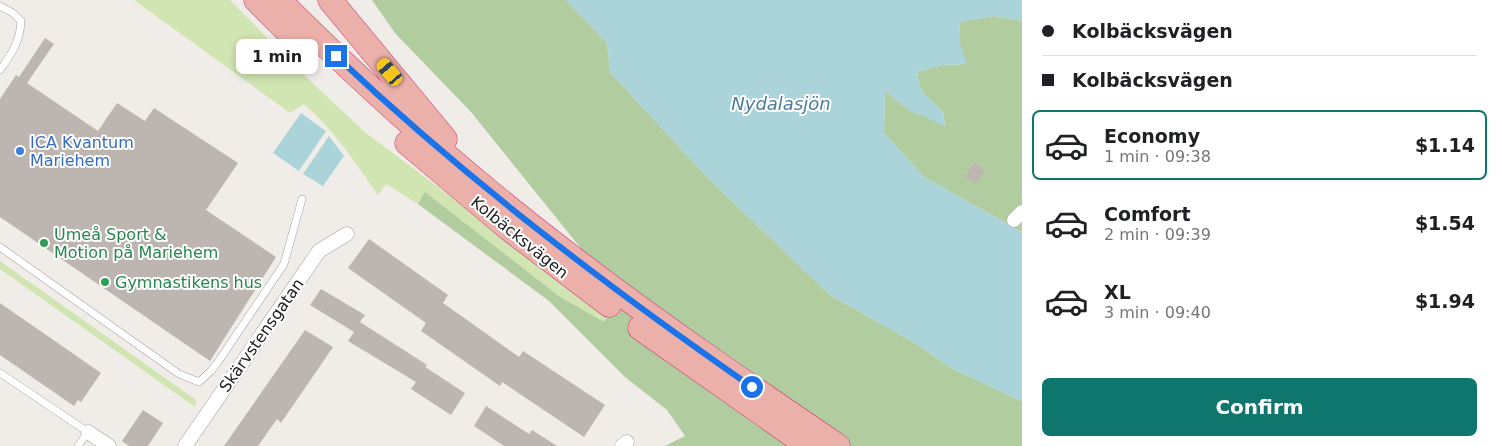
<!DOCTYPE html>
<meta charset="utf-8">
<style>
body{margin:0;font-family:"DejaVu Sans",sans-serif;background:#f2f2f2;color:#202124;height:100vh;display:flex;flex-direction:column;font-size:19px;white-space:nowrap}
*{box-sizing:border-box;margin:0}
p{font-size:16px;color:#757577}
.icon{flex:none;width:28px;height:28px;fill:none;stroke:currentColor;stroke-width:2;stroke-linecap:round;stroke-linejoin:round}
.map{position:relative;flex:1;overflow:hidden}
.details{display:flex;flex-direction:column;background:#fff;width:475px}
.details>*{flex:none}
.top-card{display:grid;align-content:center;height:110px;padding:0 20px;background:#fff}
.end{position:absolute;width:22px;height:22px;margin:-11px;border:6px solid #1a73e8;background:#fff;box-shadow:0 0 0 2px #fff}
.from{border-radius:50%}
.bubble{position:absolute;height:35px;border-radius:8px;background:#fff;box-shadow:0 2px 8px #0003;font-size:16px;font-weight:600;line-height:35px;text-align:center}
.car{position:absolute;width:15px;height:30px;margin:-15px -8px;border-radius:6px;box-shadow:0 0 4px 1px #0007;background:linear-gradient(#f5c518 24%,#345 0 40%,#f5c518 0 76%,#345 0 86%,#f5c518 0)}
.top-card b{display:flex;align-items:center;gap:18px;height:48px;font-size:19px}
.top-card b+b{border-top:1px solid #e0e0e0}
.top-card i{width:12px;height:12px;background:#202124}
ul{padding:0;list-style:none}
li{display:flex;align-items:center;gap:15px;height:70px;margin:0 10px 8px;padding:0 10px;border:2px solid transparent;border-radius:8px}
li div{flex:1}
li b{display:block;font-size:19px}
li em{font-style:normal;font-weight:600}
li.active{border-color:#0f766e}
li>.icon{width:45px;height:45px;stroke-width:1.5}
.button{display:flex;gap:10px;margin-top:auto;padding:10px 20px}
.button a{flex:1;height:58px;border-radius:8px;background:#0f766e;color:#fff;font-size:20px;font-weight:600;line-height:58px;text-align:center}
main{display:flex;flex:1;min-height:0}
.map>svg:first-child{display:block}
.grass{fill:#d0e5b2}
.forest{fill:#b1cc9f}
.water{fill:#abd4da}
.building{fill:#bdb5b0}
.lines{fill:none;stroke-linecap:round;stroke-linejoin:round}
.service-casing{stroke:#a1a1a1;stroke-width:8}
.minor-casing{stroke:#a1a1a1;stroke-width:15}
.trunk-casing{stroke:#cd3579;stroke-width:25}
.service{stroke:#fff;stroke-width:7}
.minor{stroke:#fff;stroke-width:14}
.trunk{stroke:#eab0a9;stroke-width:24}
.route{stroke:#1a73e8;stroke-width:6}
.shop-dot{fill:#3f7fe0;stroke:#fff;stroke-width:2}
.leisure-dot{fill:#2e9e5b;stroke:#fff;stroke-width:2}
.labels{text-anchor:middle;stroke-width:4;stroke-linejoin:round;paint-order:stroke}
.shop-label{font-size:16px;fill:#366cbe;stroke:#fff;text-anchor:start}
.leisure-label{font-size:16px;fill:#27864d;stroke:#fff;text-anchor:start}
.street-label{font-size:16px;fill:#202020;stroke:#fff}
.water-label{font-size:18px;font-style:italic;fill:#4c7b9a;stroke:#fff}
</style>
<main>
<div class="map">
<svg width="1022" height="446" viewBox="0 0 1022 446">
<rect width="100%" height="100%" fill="#f0ece7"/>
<!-- grass -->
<path class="grass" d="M134,0h96l78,79 58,54 243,182 -5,8 -44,-26 -134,-104 -8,11 -32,-20 -8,11c-23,-33 -44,-65 -74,-91l-14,9z
M0,261l196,139 -1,7 -195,-138z"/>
<!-- forest -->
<path class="forest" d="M372,0h194l41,43 3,29 99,107 121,116 85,48 38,26 69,32v45h-393h36l20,-10 -18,-26 -42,-33 -76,-76 -131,-97 7,-12 135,105 44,25 17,-24 -150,-186 -76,-79z
M993,16l29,5v211l-98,-55 -40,-44 1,-42 24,19 36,15 -2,-13 -22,-21 -4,-19 25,-7 24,-1 -7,-23 1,-19z"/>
<!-- water -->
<path class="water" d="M566,0h456v21l-29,-5 -33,6 -1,19 8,23 -25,1 -25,7 4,19 22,21 2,14 -36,-16 -24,-19 -1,42 40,44 98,55v169l-69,-32 -38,-26 -85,-48 -121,-116 -99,-107 -3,-29z
M301,113l25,18 -27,40 -26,-18z
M329,136l15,20 -21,30 -20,-12z"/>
<!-- building -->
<path class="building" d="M45,38l9,6 -27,39 71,48 19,-28 28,18 9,-13 84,55 -32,47 70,47 -66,104 -210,-144v-118l16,-24 3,2z
M974,163l11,7 -9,14 -11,-7z
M369,239l79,56 -5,8 76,54 4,-6 82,54 -21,32 -82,-55 -2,4 -79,-55 5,-8 -78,-55z
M321,289l44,26 -5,7 67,43 -2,2 40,26 -14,22 -40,-26 5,-7 -68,-41 6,-9 -44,-27z
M0,303l101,70 -20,29 -3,-2 -4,6 -74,-51z
M305,330l28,17 -52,76 -4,-4 -19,27h-34z
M486,406l43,28 3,-4 25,16h-53l-30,-20z
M143,410l20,13 -15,23h-19l-7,-5z"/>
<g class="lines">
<!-- service casing -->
<g class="service-casing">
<path id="service" d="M0,6l13,7 8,8c-1,21 -9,32 -21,49
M0,247l179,127 20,8 12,-11 7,-9 66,-98 18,-65
M0,373l88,59 -10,14"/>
</g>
<!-- minor casing -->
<g class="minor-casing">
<path id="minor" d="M1014,220l8,-8
M88,432l21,14
M185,446l134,-195 28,-17
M622,446l5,-4"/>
</g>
<!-- trunk casing -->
<g class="trunk-casing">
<path id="trunk" d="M256,0l35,35
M279,0c91,91 188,177 290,255 87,67 178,129 269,191
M330,0l115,139
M407,143l102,86 100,76
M640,328l168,118"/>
</g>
<!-- service -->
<use href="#service" class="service"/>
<!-- minor -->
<use href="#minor" class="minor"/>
<!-- trunk -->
<use href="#trunk" class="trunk"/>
</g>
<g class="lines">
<!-- route -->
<path class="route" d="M336,56c130,123 269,229 416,331"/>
</g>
<!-- markers -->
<circle class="shop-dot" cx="20" cy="151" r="5"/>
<g class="leisure-dot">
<circle cx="44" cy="243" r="5"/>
<circle cx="105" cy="282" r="5"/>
</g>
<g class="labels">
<!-- shop labels -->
<g class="shop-label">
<text x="30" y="148">ICA Kvantum<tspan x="30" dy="18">Mariehem</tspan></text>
</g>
<!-- leisure labels -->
<g class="leisure-label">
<text x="54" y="240">Umeå Sport &amp;<tspan x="54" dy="18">Motion på Mariehem</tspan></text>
<text x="115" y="288">Gymnastikens hus</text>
</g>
<!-- street labels -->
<g class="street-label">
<text transform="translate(520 237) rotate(39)" y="6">Kolbäcksvägen</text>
<text transform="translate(261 335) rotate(-55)" y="6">Skärvstensgatan</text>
</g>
<!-- water labels -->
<g class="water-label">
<text x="781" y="110">Nydalasjön</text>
</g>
</g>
</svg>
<i class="end from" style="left:752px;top:387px"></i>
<i class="end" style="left:336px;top:56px"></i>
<div class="bubble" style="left:236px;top:39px;width:82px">1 min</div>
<i class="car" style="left:390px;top:72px;rotate:320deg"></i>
</div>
<section class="details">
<div class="top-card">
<b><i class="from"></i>Kolbäcksvägen</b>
<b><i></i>Kolbäcksvägen</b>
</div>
<ul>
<li class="active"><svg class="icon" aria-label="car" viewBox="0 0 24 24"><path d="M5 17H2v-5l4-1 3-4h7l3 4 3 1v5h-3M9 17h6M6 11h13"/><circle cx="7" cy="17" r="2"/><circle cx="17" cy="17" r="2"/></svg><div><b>Economy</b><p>1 min · 09:38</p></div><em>$1.14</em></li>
<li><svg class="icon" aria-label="car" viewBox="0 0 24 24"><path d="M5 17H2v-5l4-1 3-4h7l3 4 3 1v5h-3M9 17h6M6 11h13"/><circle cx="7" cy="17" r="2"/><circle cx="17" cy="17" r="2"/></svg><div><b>Comfort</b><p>2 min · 09:39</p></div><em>$1.54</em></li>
<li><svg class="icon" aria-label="car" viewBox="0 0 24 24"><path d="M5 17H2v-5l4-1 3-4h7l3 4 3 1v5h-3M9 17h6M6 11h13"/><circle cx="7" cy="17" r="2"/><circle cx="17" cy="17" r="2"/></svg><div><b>XL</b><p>3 min · 09:40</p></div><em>$1.94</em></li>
</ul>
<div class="button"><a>Confirm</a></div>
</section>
</main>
